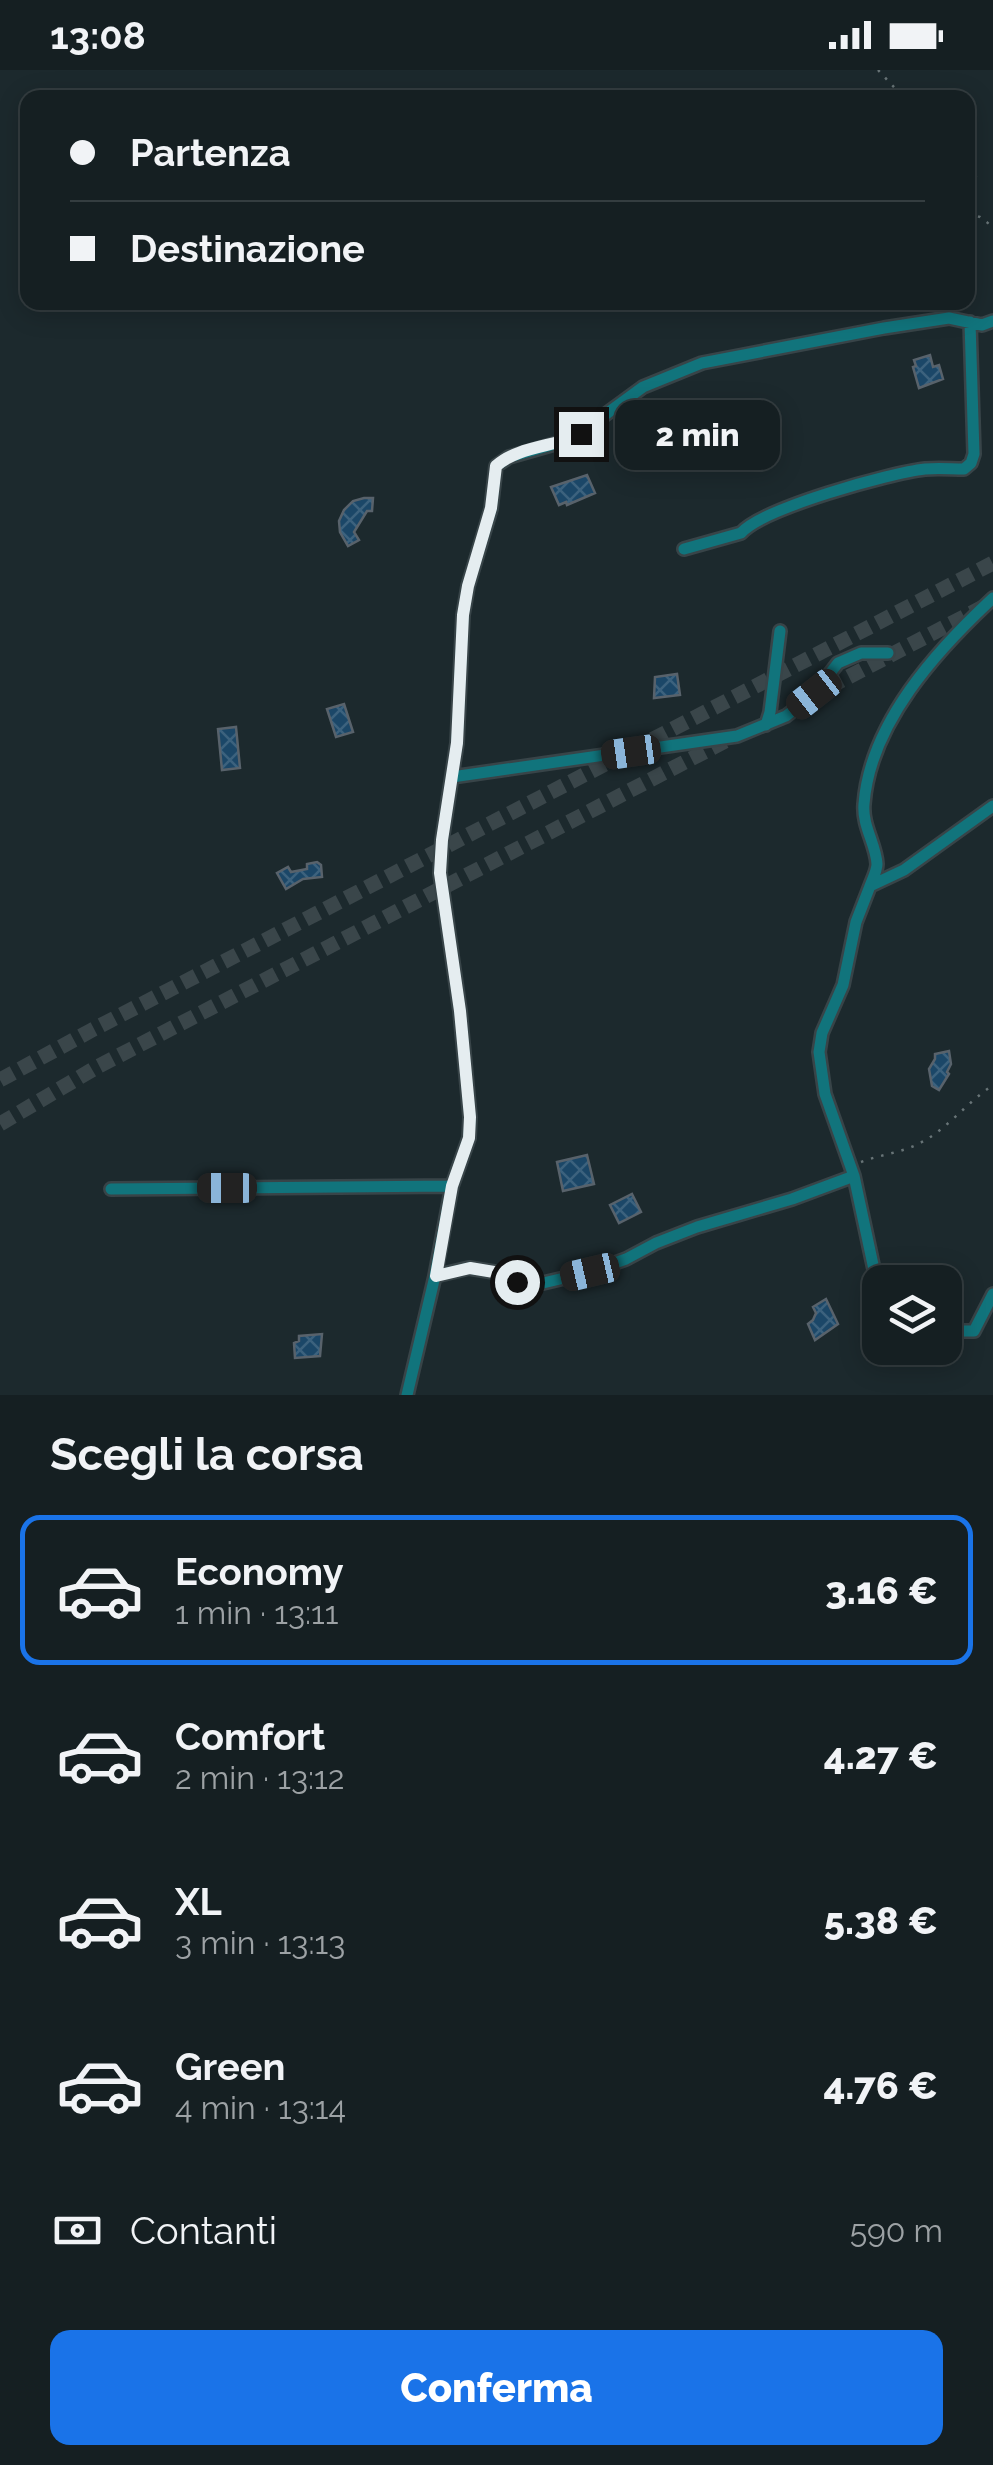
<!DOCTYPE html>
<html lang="it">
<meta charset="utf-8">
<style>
body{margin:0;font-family:Raleway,sans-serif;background:#222c2f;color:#f1f3f6;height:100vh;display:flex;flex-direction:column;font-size:38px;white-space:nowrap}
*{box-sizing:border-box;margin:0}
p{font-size:32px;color:#9da2a5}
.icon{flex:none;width:55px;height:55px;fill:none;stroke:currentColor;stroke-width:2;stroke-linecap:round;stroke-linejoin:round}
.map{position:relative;height:1325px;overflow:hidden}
.details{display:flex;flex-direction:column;background:#151f22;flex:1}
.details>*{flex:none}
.guide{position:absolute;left:20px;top:20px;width:955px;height:220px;border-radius:20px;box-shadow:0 5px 25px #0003,0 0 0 2px #343d40;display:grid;align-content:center;height:220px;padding:0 50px;background:#151f22}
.buttons{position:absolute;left:862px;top:1195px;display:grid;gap:20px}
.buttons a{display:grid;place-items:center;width:100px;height:100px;border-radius:20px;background:#151f22;box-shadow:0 5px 25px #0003,0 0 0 2px #343d40;font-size:50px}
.end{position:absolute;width:45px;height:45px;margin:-22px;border:12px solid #e5edf0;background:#111;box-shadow:0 0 0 5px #111}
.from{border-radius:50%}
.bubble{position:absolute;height:70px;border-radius:20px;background:#151f22;box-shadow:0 5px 25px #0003,0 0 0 2px #343d40;font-size:32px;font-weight:800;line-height:70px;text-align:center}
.car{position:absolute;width:30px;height:60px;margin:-30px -15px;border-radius:12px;box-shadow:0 0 8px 2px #0007;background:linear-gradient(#222 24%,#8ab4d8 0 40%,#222 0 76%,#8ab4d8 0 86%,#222 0)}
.guide b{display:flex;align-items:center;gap:35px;height:95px;font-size:38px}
.guide b+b{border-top:2px solid #343d40}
.guide i{width:25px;height:25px;background:#f1f3f6}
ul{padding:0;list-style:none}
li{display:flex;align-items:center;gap:30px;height:150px;margin:0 20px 15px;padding:0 30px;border:5px solid transparent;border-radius:20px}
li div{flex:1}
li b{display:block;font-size:38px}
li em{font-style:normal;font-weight:800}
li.on{border-color:#1a73e8}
li>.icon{width:90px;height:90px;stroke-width:1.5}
h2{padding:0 50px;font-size:45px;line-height:120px}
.pay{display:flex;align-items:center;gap:25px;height:110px;padding:0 50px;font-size:38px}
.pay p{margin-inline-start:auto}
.action{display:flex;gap:20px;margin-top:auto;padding:20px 50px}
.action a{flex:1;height:115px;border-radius:20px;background:#1a73e8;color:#fff;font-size:40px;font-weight:800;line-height:115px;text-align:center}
.status{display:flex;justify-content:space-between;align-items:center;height:70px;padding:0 50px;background:#151f22;direction:ltr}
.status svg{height:28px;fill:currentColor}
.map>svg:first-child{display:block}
.building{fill:url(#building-cross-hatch);stroke:#58626b;stroke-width:2.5}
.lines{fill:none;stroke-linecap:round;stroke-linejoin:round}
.highway-tunnel{stroke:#3a464a;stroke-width:15;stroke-dasharray:15 8;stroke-linecap:butt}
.minor-casing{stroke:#384448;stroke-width:16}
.path{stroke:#687477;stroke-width:2.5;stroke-dasharray:2.5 8;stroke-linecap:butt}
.minor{stroke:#11747c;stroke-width:11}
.route{stroke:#e5edf0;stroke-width:12}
</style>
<div class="status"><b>13:08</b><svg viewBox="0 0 49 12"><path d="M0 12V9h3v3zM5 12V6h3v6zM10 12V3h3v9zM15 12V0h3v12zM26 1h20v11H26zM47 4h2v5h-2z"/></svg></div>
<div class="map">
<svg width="993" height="1325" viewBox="0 0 993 1325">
<defs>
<pattern id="building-cross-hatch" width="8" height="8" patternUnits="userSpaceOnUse" patternTransform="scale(2.5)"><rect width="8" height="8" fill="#1b4768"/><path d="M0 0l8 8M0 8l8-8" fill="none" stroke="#3c627e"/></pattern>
</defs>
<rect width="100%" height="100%" fill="#1c292d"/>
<!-- building -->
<path class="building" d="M930,285l3,12 6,-2 4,14 -24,9 -6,-21 3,-1 -2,-6z
M587,405l8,18 -28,12 -1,-3 -7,3 -8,-18z
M364,428h9l-1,13h-5l-13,21 5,8 -11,6 -8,-14 -1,-11 5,-11 9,-9z
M677,604l3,21 -26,3 1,-21z
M344,634l9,28 -17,5 -9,-28z
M236,657l4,41 -18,2 -4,-41z
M317,792l4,3 1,12 -19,2 -17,10 -9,-16 11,-6 3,5 16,-3v-5z
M949,981l2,13 -4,8 2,2 -10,16 -7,-4 -3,-17 6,-10v-5z
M587,1085l7,29 -31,7 -6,-29z
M632,1124l9,18 -22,11 -9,-18z
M826,1229l12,25 -23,16 -7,-16 5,-4 3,-7 -3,-6z
M322,1264l-2,22 -25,2 -1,-15 5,-2v-5z"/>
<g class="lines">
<!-- highway-tunnel -->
<path class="highway-tunnel" d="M808,628l175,-91
M0,1010l92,-50 901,-467
M0,1054l97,-57 638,-331"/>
<!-- minor casing -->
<g class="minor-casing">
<path id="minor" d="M684,479l57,-16c22,-25 149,-60 184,-64 13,-1 26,0 39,0l7,-6 3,-9 -4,-132
M766,655l4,-13 10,-81
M452,707l285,-41 49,-20 28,-22 24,-31 23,-10h27
M870,816c2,-6 7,-15 7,-22 -1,-20 -15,-38 -13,-60 6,-81 73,-154 129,-206
M111,1119l341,-3
M435,1206l34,-8 25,4 23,10 26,1 47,-11 36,-13 30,-16 41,-16 95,-28 62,-23
M880,1221l-2,-3 -24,-112 -29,-82 -6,-42 3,-19 21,-48 13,-63 14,-36 34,-16 89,-64
M945,1258l8,3h21l19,-37
M407,1325l28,-119 17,-90 17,-48 1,-21 -10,-106 -20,-138 2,-33 15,-97 6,-128 5,-29 23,-77 5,-43 13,-9 63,-18 71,-52 59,-24 182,-35 65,-10 33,7 11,-4"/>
</g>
<!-- path -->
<path class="path" d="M878,0l26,28
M968,97l10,12 -2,5 -8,-1
M968,143l12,4 13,10
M861,1092c18,-7 38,-9 55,-17 29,-13 50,-42 77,-60"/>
<!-- minor -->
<use href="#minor" class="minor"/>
</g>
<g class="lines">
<!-- route -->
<path class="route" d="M517,1212l-23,-10 -24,-4 -34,8 16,-90 17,-48 1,-21 -10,-106 -20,-138 2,-33 15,-97 6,-128 5,-29 23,-78 5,-42c22,-20 59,-19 85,-32"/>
</g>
</svg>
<div class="buttons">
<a><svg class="icon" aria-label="layers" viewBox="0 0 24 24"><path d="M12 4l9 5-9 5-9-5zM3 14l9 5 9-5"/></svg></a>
</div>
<i class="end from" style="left:517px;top:1212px"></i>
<i class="end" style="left:581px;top:364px"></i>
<div class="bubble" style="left:615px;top:330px;width:165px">2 min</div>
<i class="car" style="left:814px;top:624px;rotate:232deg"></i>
<i class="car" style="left:631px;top:682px;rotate:262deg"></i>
<i class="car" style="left:227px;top:1118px;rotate:270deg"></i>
<i class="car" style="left:590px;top:1202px;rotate:257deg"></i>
<div class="guide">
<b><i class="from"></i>Partenza</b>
<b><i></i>Destinazione</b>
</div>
</div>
<section class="details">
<h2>Scegli la corsa</h2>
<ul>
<li class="on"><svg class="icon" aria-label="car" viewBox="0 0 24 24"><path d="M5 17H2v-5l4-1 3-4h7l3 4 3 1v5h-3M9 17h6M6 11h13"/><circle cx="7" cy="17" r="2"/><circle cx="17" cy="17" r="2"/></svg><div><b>Economy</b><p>1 min · 13:11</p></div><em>3.16 €</em></li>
<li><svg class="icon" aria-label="car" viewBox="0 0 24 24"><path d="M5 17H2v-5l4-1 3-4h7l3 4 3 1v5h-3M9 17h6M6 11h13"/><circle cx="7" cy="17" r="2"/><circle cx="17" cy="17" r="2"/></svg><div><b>Comfort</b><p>2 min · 13:12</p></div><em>4.27 €</em></li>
<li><svg class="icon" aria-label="car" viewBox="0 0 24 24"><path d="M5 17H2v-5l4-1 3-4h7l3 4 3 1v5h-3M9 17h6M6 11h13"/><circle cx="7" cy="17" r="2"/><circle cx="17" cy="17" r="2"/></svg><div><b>XL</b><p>3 min · 13:13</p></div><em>5.38 €</em></li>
<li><svg class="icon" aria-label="car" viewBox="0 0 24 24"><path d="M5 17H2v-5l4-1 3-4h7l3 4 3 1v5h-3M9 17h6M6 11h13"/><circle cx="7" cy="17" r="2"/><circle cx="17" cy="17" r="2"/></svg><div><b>Green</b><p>4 min · 13:14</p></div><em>4.76 €</em></li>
</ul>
<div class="pay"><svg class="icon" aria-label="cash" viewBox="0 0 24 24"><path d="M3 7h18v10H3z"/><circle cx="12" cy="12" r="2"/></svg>Contanti<p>590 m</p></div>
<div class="action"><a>Conferma</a></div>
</section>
